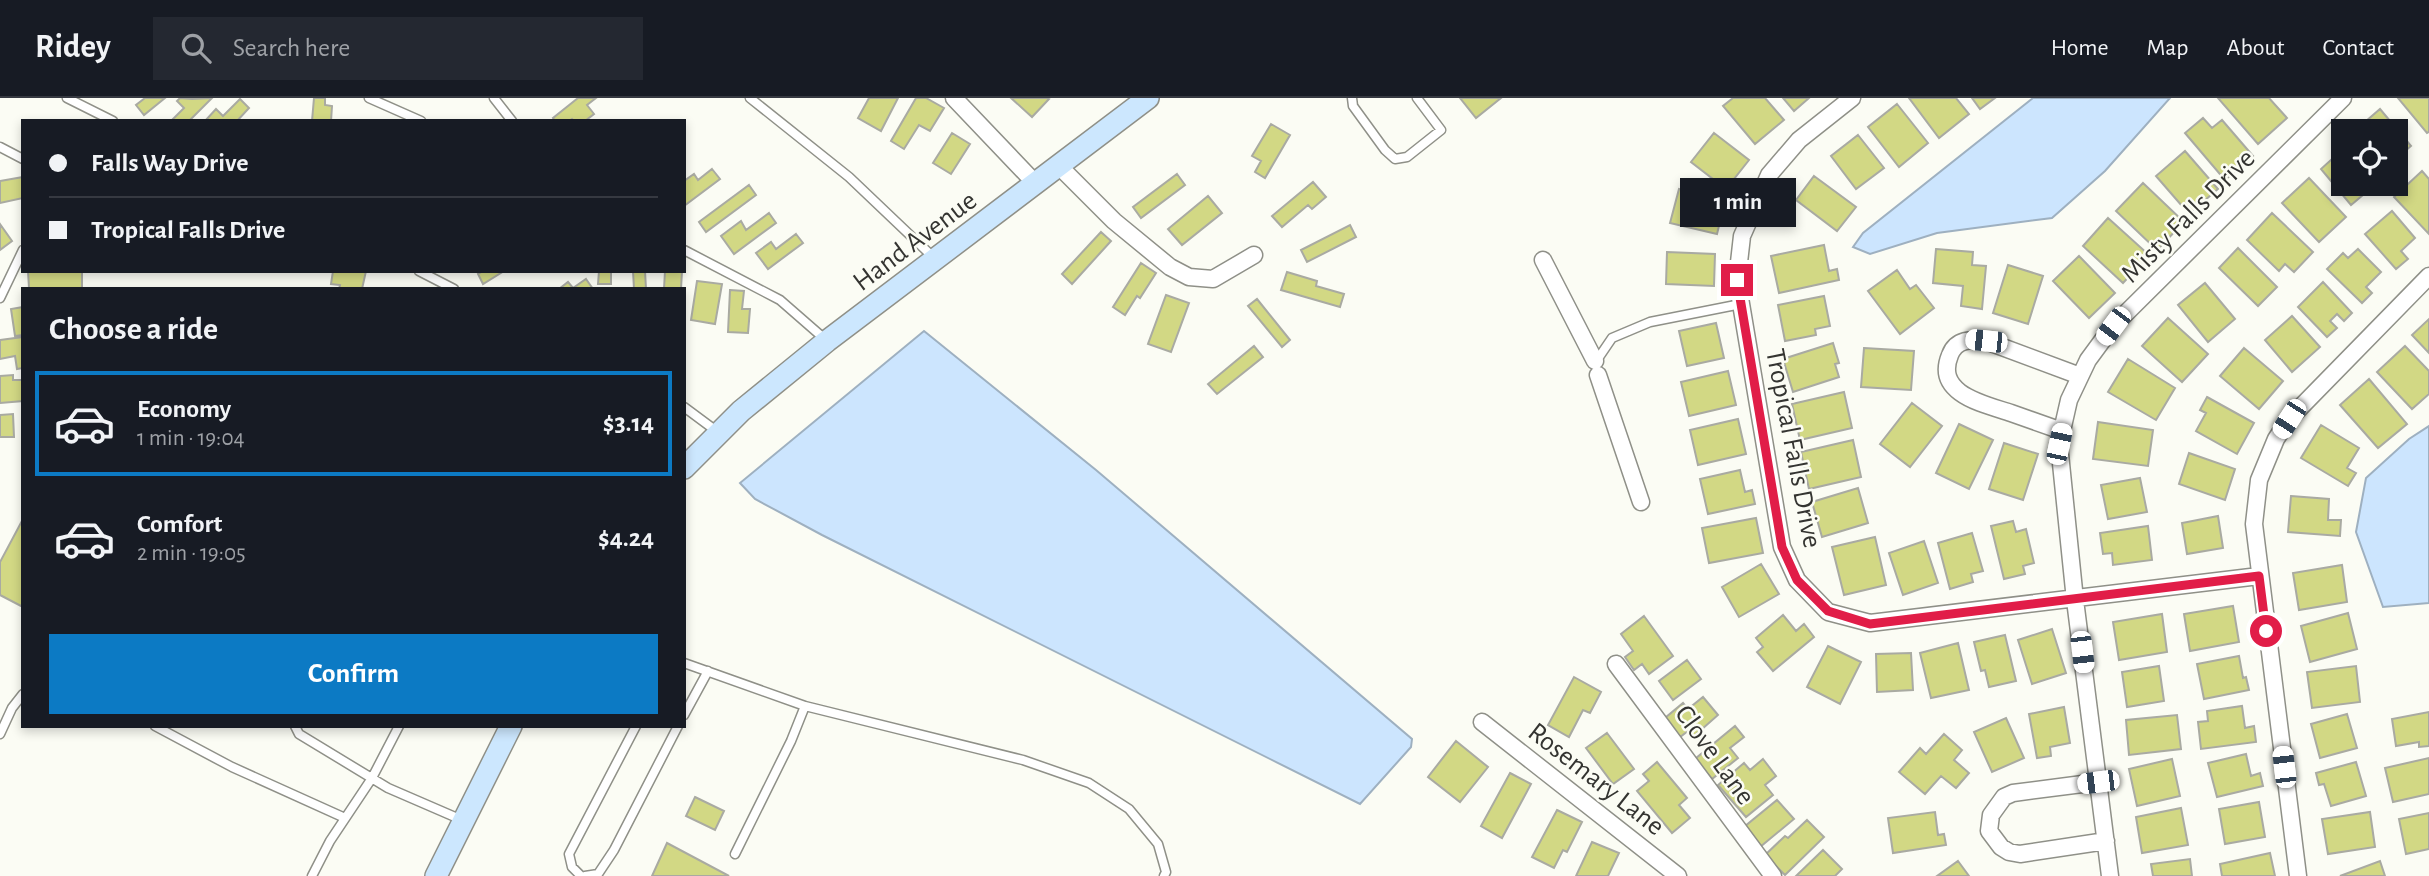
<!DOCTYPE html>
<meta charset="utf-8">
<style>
body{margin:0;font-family:"Alegreya Sans",sans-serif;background:#242831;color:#f1f3f6;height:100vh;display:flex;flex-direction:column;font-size:26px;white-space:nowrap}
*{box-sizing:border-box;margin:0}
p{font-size:23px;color:#9ea1a6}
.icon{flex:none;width:38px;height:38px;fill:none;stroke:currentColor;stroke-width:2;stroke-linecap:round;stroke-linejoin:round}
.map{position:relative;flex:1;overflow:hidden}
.drawer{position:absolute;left:21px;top:189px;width:665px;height:441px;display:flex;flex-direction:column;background:#171b24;border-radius:0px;box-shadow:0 4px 10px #0003}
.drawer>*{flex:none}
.banner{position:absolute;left:21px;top:21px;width:665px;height:154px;border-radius:0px;box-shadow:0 4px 10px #0003;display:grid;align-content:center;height:154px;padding:0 28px;background:#171b24}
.tools{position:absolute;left:2331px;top:21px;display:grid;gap:14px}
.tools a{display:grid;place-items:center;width:77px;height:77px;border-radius:0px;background:#171b24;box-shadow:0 4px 10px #0003;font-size:35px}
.end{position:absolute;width:32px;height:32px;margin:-16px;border:9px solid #e11d48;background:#fff;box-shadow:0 0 0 4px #fff}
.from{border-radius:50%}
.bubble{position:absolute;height:49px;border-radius:0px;background:#171b24;box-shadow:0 4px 10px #0003;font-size:23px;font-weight:600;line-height:49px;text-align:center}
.car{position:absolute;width:21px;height:42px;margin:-21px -10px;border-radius:9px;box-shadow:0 0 5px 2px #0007;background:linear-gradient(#fff 24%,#345 0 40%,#fff 0 76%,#345 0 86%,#fff 0)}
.banner b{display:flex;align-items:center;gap:24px;height:66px;font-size:26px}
.banner b+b{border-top:2px solid #363941}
.banner i{width:18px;height:18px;background:#f1f3f6}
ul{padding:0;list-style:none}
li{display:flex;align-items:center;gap:21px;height:105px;margin:0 14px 10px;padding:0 14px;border:4px solid transparent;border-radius:0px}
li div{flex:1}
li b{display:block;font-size:26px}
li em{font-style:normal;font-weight:600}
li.active{border-color:#0c7ac4}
li>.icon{width:63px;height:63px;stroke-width:1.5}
h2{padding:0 28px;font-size:32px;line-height:84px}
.action{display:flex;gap:14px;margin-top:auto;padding:14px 28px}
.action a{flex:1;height:80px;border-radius:0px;background:#0c7ac4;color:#fff;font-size:28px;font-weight:600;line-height:80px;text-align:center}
header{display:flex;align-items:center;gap:42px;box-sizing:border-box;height:98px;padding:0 35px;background:#171b24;border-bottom:2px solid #363941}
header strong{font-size:33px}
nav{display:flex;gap:38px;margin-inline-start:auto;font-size:24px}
.search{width:490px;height:63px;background:#242831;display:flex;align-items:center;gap:18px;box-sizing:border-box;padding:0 24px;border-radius:0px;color:#9ea1a6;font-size:26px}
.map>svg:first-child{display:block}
.water{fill:#cce5fe;stroke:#9eb0c0;stroke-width:2}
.building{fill:#d2d884;stroke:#a9aaa2;stroke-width:2}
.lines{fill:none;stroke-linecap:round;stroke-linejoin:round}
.lane-casing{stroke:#8f9088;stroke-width:11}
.street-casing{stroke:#8f9088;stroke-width:19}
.secondary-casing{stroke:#8f9088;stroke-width:24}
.lane{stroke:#fff;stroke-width:8}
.street{stroke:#fff;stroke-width:16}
.secondary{stroke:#cce7fe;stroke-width:21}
.route{stroke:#e11d48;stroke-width:9}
.labels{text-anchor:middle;stroke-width:5;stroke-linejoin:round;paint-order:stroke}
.street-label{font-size:28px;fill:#343431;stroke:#fbfcf4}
</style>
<header>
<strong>Ridey</strong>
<div class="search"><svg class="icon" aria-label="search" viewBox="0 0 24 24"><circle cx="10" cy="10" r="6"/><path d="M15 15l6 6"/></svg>Search here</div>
<nav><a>Home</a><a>Map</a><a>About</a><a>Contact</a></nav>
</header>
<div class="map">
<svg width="2429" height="778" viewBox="0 0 2429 778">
<rect width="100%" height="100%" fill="#fbfcf4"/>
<!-- water -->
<path class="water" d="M2033,0h137l-65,73 -53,47 -115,15 -67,21 -17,-7 10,-14z
M924,233l172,139 316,269 -1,8 -51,57 -538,-269 -67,-36 -15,-16z
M2429,328v177l-46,4 -27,-75 10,-54 43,-39z"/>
<!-- building -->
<path class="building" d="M145,0h20l-21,17 -8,-10z
M180,0l12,1 20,-1 -23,23h-18l13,-13 -7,-7z
M314,0h11v7l7,1 -1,15h-19z
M578,0h18l-9,7 7,9 -9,7h-11l-2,-2 -3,2h-14l-2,-3z
M869,0h29l-17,33 -23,-13z
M916,0h10l18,10 -14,23 -11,-6 -15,24 -13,-8z
M1011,0h36l2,1 -17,18z
M1460,0h41l-25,20z
M1733,0h32l19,22 -29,24 -32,-38z
M1783,0h26l-15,13z
M1909,0h47l13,16 -30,24z
M1972,0h23l-15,11z
M2218,0h51l18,20 -29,26z
M2398,0h31v34l-2,1z
M240,1l9,9 -12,13h-32l11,-12 7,7z
M1897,6l31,39 -29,24 -31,-40z
M2380,11l31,37 -15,13v-28h-35l-3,-3z
M2203,20l9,10 10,-8 31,36 -28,24 -40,-47z
M1271,26l19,11 -25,43 -10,-6 6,-11 -9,-5z
M952,35l18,11 -19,30 -18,-11z
M1714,35l35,27 -23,29 -35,-27z
M1858,37l26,33 -28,21 -25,-33z
M2343,51v35h33l-25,21 -30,-36z
M2185,53l33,38 -29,25 -33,-38z
M712,71l8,10 -36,27v-25l10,-7 4,6z
M2422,73l7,8v55l-35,-37z
M1177,76l8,11 -44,33 -8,-11z
M1814,78l42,31 -19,24 -41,-31z
M23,79v21l-23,5v-22z
M2309,80l37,39 -27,25 -37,-39z
M1313,84l13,15 -14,12 -4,-4 -26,22 -10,-11z
M2143,85l41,39 -27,28 -41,-39z
M749,87l7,10 -50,37 -7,-10z
M1679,91l46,12 -8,33 -47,-11z
M1208,98l14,17 -40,32 -14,-16z
M2392,113l23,27 -14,13 7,8 -12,10 -31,-35z
M769,115l7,10 -42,31 -13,-18 20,-15 5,9z
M2272,115l41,39 -19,20 -9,-8 -6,7 -32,-31z
M2108,120l41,37 -26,28 -40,-37z
M0,126l12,17 -12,9z
M1350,127l6,12 -49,25 -6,-12z
M1101,134l10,9 -39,43 -10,-10z
M796,136l7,9 -35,26 -12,-16 15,-11 5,7z
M1824,147l5,26 8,-2 2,11 -60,13 -8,-37z
M2238,150l39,39 -19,19 -39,-38z
M1936,151l37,3 -1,13 14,1 -4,43 -21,-3 2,-20 -30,-3z
M2358,151l23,23 -15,15 6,6 -10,10 -35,-34 16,-16 5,5z
M1667,154l48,2 -1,32 -48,-2z
M2079,158l36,37 -26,25 -36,-37z
M1141,165l15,10 -16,25 -3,-2 -12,19 -12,-8z
M2008,167l35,11 -15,48 -35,-11z
M1897,172l13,19 6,-4 18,23 -34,26 -32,-43z
M28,173l54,1v17l-53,-1z
M333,173h33l-4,18h-23l1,-4 -9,-1z
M483,173h21l-21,13 -5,-10z
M599,173h12v13h-13z
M633,173h12l1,18h-12z
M665,173h17l-1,18h-17z
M1287,174l30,9 -1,5 28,8 -4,13 -59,-17z
M586,181l7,10h-34l9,-7 5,6z
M697,183l25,3 -7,40 -24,-4z
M2323,184l29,31 -8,8 -7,-7 -7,7 7,7 -10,9 -29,-30z
M2205,185l30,36 -27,23 -30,-37z
M730,192l14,1 -2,18h8l-2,24 -20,-1z
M1166,197l23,8 -18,49 -23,-8z
M1824,198l6,30 -15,3 1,6 -31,6 -7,-36z
M1257,201l33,41 -8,7 -34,-41z
M23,209v28l-8,1 -4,-27z
M2292,218l28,31 -28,25 -27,-32z
M2168,220l40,36 -26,28 -40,-36z
M2429,221v34l-17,-18z
M1716,225l8,35 -37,8 -8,-35z
M23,239v31l-6,1 -2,-13 -15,3v-19z
M1833,245l6,20 -4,1 4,13 -46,15 -10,-33z
M1254,248l9,11 -46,37 -9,-10z
M2405,248l24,25v23l-17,15 -35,-37z
M1864,250l50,3 -3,39 -50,-3z
M2244,250l39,33 -24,28 -39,-33z
M2128,261l47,29 -19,32 -48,-28z
M1728,273l8,34 -47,11 -8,-34z
M13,277v5h9l1,21 -23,2v-27z
M2369,281l38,45 -29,24 -38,-43z
M1844,294l8,36 -52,12 -8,-36z
M2207,299l47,26 -17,31 -41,-23 10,-18 -6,-3z
M1912,305l30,23 -32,41 -30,-23z
M13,316l1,23h-14v-22z
M1738,321l8,35 -48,11 -8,-35z
M2098,324l55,8 -5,36 -55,-7z
M1959,326l34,16 -24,49 -33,-16z
M2321,327l38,23 -12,20 9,5 -8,13 -47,-28z
M1853,342l8,37 -52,12 -8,-37z
M2004,345l34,11 -15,46 -34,-11z
M2189,355l46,16 -10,31 -46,-16z
M1740,372l5,22 7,-2 3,14 -47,10 -8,-35z
M2140,380l7,34 -39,7 -7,-34z
M1858,390l10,35 -46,14 -10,-35z
M2291,398l38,3 -1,21h13l-1,16 -52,-4z
M2218,418l5,32 -36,6 -5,-31z
M1756,420l7,35 -54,10 -7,-35z
M23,421v88l-23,-12v-33z
M2013,423l3,11 10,-3 8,34 -11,3 2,8 -21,5 -13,-53z
M2148,428l4,34 -39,5 -1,-12 -9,1 -3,-21z
M1972,435l11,38 -12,3 2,8 -23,7 -12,-46z
M1875,439l11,48 -42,10 -12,-48z
M1924,443l14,42 -35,12 -14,-42z
M1761,466l18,30 -40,23 -17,-30z
M2342,467l5,37 -48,8 -6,-37z
M2233,508l6,36 -49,9 -6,-37z
M2348,515l9,36 -47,13 -9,-36z
M2162,516l5,38 -48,8 -6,-38z
M1783,517l13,16 8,-7 10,13 -41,34 -16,-19 6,-5 -7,-9z
M1644,518l29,40 -24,18 -7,-10 -8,6 -9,-13 8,-6 -12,-17z
M2052,531l14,44 -34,11 -14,-44z
M2005,537l11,46 -27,6 -4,-17 -4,1 -7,-29z
M1958,545l11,47 -38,8 -11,-45z
M1828,548l33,16 -21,42 -33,-17z
M1911,555l2,37 -36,2 -1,-38z
M2239,558l4,22 3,-1 3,13 -45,9 -7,-35z
M1687,562l14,19 -28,21 -14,-19z
M2159,568l5,35 -37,6 -5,-35z
M2356,568l4,36 -48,6 -5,-36z
M1574,579l27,15 -11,21 -7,-3 -14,27 -21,-12z
M1703,599l15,18 -25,22 -5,-6 -8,6 -15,-19 18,-15 5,6z
M2242,608l3,22 9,-2 2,16 -55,7 -3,-27 10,-1 -1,-10z
M2064,609l6,36 -20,4 1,9 -14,2 -8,-44z
M2429,614v34l-10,1v-5l-23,4 -4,-27z
M2347,616l10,34 -37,10 -9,-34z
M2177,617l4,34 -52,6 -3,-35z
M2006,620l18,40 -32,14 -18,-40z
M1735,628l9,11 -14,11 8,10 -26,21 -17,-20z
M1607,635l27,36 -21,15 -27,-36z
M1944,636l18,16 -8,10 15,13 -13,15 -15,-12 -16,18 -26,-22 21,-24 6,6z
M1456,643l32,26 -28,35 -32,-25z
M2246,656l5,22 9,-3 3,13 -46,11 -9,-34z
M2429,660v36l-36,8 -8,-34z
M1763,661l13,17 -11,9 8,10 -27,22 -28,-32 26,-22 6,7z
M2172,661l8,37 -43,10 -8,-37z
M1657,664l30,36 -8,7 11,13 -18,15 -35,-42 12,-10 -6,-7z
M2356,664l10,34 -35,10 -7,-22 -5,1 -3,-12z
M1510,675l21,11 -29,54 -21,-12z
M695,699l29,14 -9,19 -29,-14z
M1777,702l17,19 -34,28 -16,-20z
M2259,704l6,35 -40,7 -6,-35z
M2181,710l7,37 -46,8 -6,-36z
M1557,712l25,12 -15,30 -4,-2 -9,18 -22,-11z
M1935,714l3,23 6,-1 2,11 -53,8 -5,-35z
M2370,714l5,35 -47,7 -6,-35z
M2429,715v36l-23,5 -7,-35z
M1807,722l17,17 -39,38 -20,-20 20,-19 3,2z
M1592,744l27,11 -11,23h-32z
M667,745l62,33h-77z
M1823,752l19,19 -7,7h-39z
M2270,755l5,23h-53l-2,-12z
M2190,761l2,17h-39l-2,-12z
M1958,763l11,15h-32z
M2380,763l5,15h-45z"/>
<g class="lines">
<!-- lane casing -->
<g class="lane-casing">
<path id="lane" d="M67,0l46,23
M369,0l52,23
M494,0l18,23
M750,0l99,79 84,80
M1352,0l1,8 32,44 10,9 12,-2 34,-27 -24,-32
M0,49l23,12
M684,152l96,50 47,41
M419,173l35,18
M0,200l23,-48
M1595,265l17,-25 38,-16 91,-18
M684,309l35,26
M684,565l121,43 218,54 66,23 40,26 29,35 8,28 -2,4
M684,617l24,-44
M155,628l77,41 113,51
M295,628l4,8 89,54 74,32
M0,636l12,-26 11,-14
M735,756l56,-113 14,-35
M312,778l18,-35 42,-63 27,-52
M581,778l-9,-9 -3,-13 67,-128
M585,778l13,-2 16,-24 64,-124"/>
</g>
<!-- street casing -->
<g class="street-casing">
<path id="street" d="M954,0l82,86
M1852,0l-53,42 -30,35 -27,61 -5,44 45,267 15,33 31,32 42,11 389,-47
M1059,68l55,55 56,46 19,10 24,2 41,-24
M1543,162l52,101
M1598,277l43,127
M2062,333c-17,-6 -34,-12 -51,-18 -27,-9 -77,-19 -61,-58 6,-16 21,-16 36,-14l94,35
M1616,566l157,212
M1482,624l196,154
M2098,684l-85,11 -9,4 -13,18 -2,16 12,16 8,5 11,2 86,-13
M2110,778l-35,-276 -16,-156 10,-44 19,-40 25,-34 230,-228
M2298,778l-44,-352 5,-44 17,-41 13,-20 140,-143"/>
</g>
<!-- secondary casing -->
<g class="secondary-casing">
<path id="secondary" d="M684,370l57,-57 86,-70 321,-243
M436,778l75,-150"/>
</g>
<!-- lane -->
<use href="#lane" class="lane"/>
<!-- street -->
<use href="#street" class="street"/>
<!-- secondary -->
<use href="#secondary" class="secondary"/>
</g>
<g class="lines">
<!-- route -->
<path class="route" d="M1737,182l45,267 15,33 31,31 42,13 389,-48 7,55"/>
</g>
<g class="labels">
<!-- street labels -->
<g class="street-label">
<text transform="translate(2187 117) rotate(-45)" y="10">Misty Falls Drive</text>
<text transform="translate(914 142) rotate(-37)" y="10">Hand Avenue</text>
<text transform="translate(1795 350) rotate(79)" y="10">Tropical Falls Drive</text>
<text transform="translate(1716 656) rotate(54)" y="10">Clove Lane</text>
<text transform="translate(1597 680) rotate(38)" y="10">Rosemary Lane</text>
</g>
</g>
</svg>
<div class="tools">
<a><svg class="icon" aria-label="locate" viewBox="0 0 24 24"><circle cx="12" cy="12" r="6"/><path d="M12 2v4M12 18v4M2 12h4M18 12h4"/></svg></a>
</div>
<i class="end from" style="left:2266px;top:533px"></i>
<i class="end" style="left:1737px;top:182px"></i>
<div class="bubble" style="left:1680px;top:80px;width:116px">1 min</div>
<i class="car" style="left:2113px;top:228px;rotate:217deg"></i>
<i class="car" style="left:1986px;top:243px;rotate:276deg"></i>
<i class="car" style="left:2289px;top:321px;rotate:213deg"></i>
<i class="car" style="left:2059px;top:346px;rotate:12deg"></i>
<i class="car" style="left:2082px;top:554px;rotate:173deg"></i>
<i class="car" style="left:2284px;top:669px;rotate:353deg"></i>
<i class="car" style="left:2098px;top:684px;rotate:263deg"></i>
<div class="banner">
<b><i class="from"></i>Falls Way Drive</b>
<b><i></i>Tropical Falls Drive</b>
</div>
<section class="drawer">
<h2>Choose a ride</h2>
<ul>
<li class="active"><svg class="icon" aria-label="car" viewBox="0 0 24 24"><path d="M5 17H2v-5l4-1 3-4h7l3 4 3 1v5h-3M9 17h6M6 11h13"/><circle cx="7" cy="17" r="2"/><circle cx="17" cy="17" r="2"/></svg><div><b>Economy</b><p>1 min · 19:04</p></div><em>$3.14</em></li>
<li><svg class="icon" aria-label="car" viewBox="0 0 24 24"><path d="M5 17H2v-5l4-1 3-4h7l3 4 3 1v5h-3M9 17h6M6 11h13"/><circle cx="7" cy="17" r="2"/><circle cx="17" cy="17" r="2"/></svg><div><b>Comfort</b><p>2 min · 19:05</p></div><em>$4.24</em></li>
</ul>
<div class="action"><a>Confirm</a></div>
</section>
</div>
